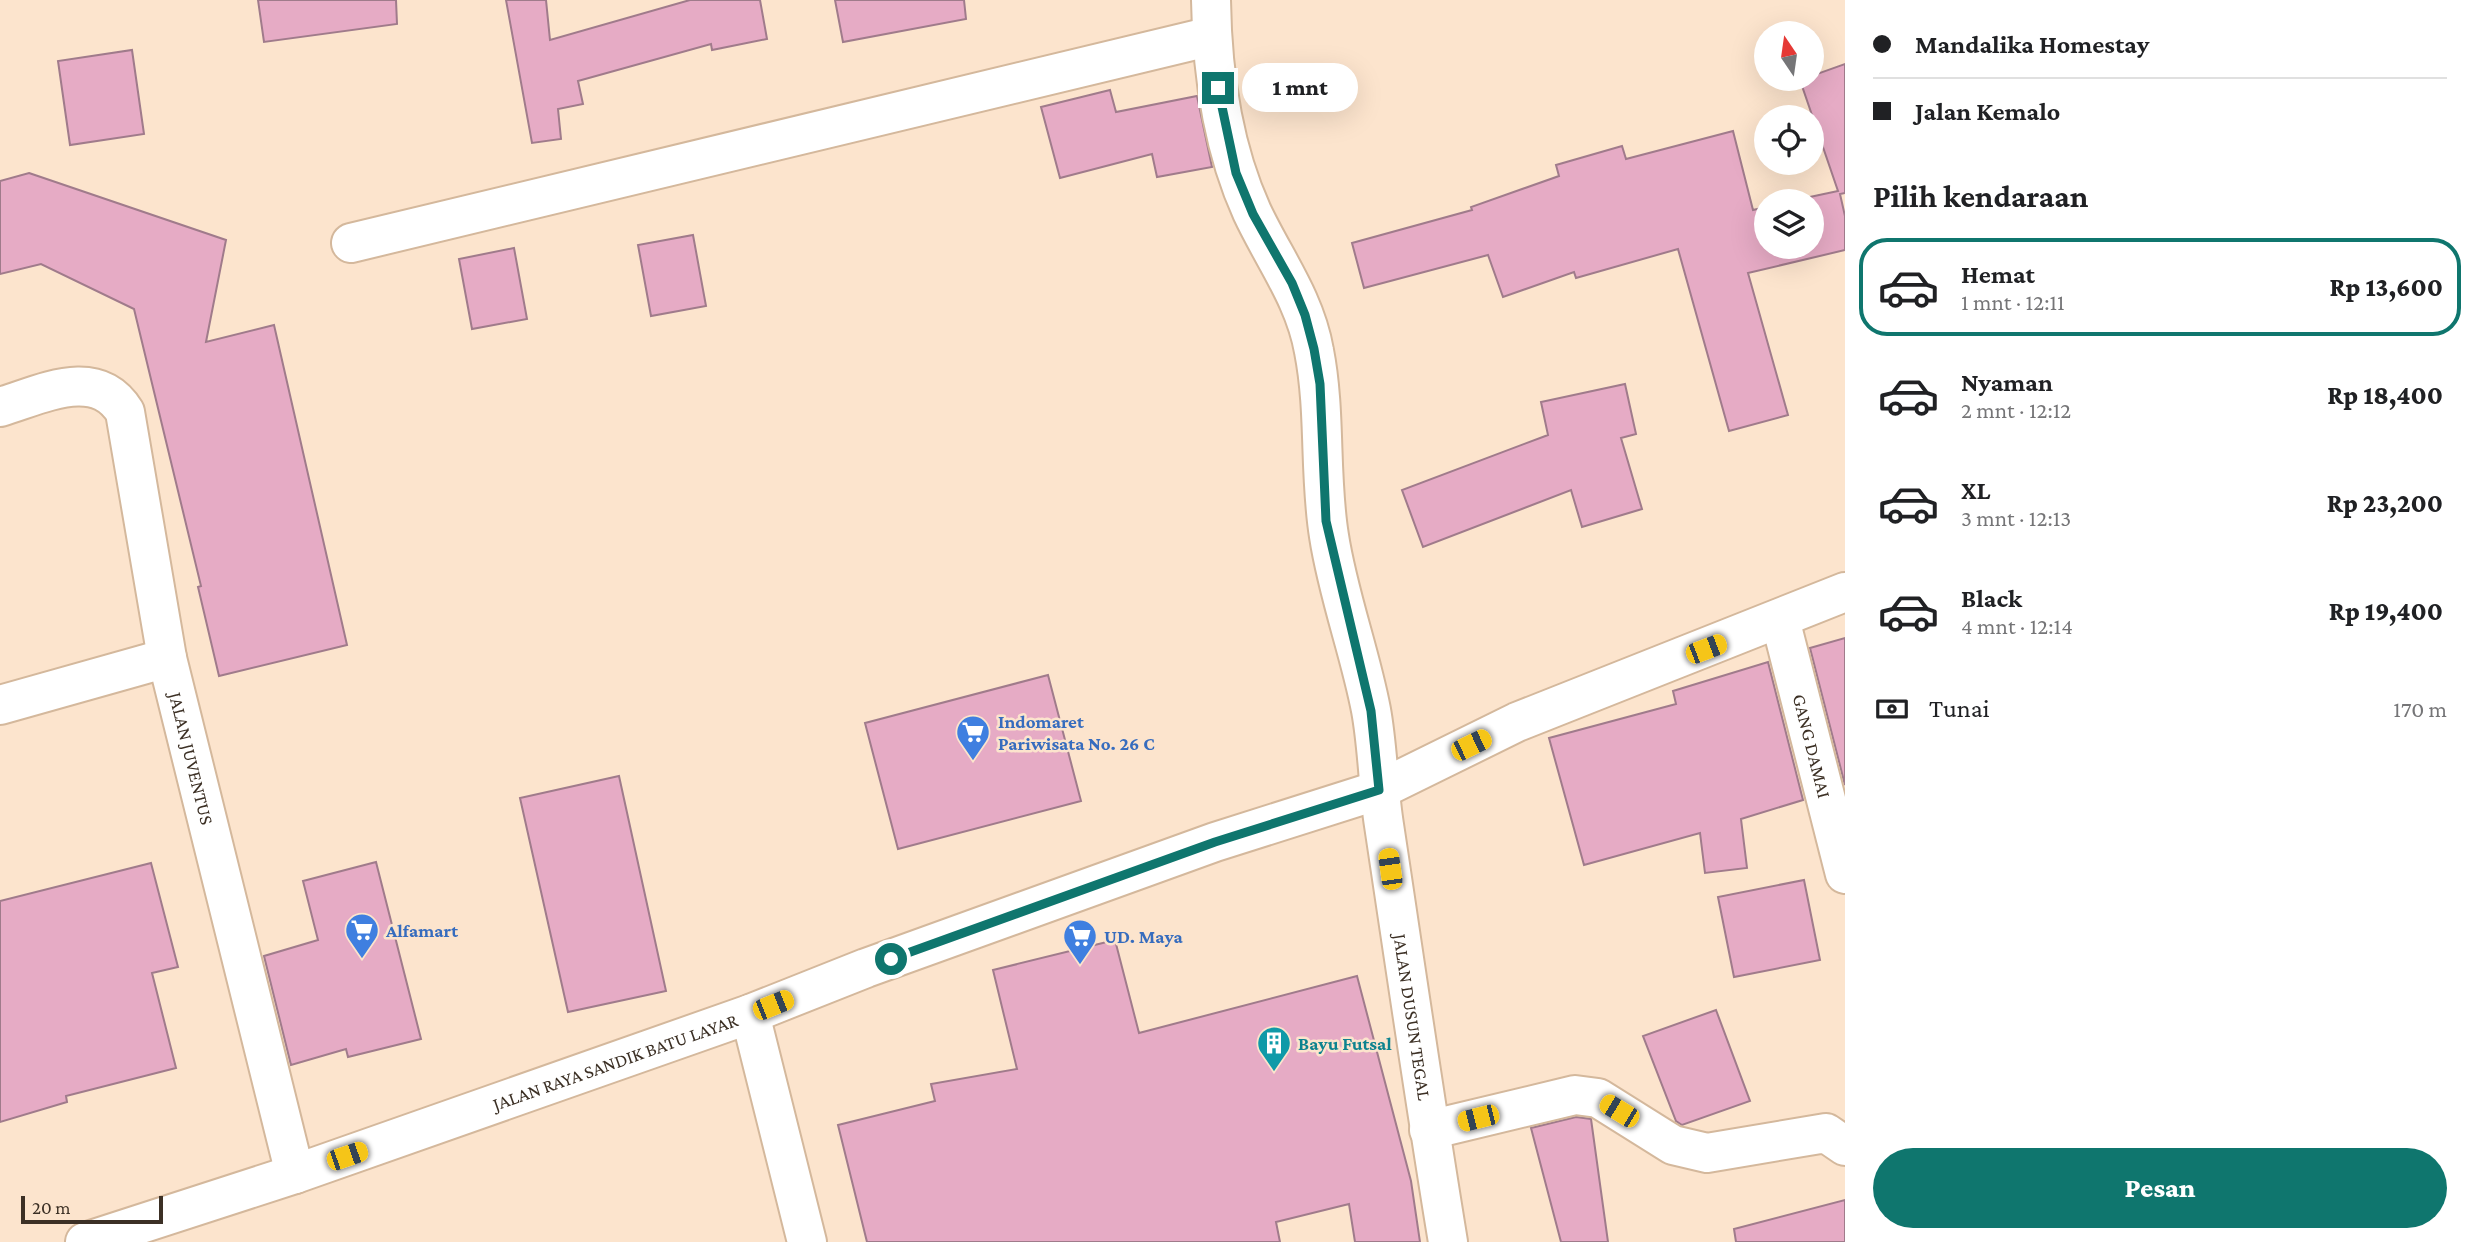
<!DOCTYPE html>
<html lang="id">
<meta charset="utf-8">
<style>
body{margin:0;font-family:"Crimson Pro",serif;background:#f6f6f6;color:#202124;height:100vh;display:flex;flex-direction:column;font-size:26px;white-space:nowrap}
*{box-sizing:border-box;margin:0}
p{font-size:23px;color:#757577}
.icon{flex:none;width:38px;height:38px;fill:none;stroke:currentColor;stroke-width:2;stroke-linecap:round;stroke-linejoin:round}
.map{position:relative;flex:1;overflow:hidden}
.details{display:flex;flex-direction:column;background:#fff;width:630px}
.details>*{flex:none}
.hud{display:grid;align-content:center;height:154px;padding:0 28px;background:#fff}
.needle{width:46px;rotate:347deg}
.tools{position:absolute;left:1754px;top:21px;display:grid;gap:14px}
.tools a{display:grid;place-items:center;width:70px;height:70px;border-radius:50%;background:#fff;box-shadow:0 7px 28px #0002;font-size:35px}
.scale{position:absolute;left:21px;bottom:18px;width:142px;box-sizing:border-box;padding-left:7px;border:4px solid #3c3025;border-top:0;font-size:19px;line-height:24px;white-space:nowrap;color:#3c3025;-webkit-text-stroke:5px #fce4cd;paint-order:stroke}
.end{position:absolute;width:32px;height:32px;margin:-16px;border:9px solid #0f766e;background:#fff;box-shadow:0 0 0 4px #fff}
.from{border-radius:50%}
.bubble{position:absolute;height:49px;border-radius:24px;background:#fff;box-shadow:0 7px 28px #0002;font-size:23px;font-weight:800;line-height:49px;text-align:center}
.car{position:absolute;width:21px;height:42px;margin:-21px -10px;border-radius:9px;box-shadow:0 0 5px 2px #0007;background:linear-gradient(#f5c518 24%,#345 0 40%,#f5c518 0 76%,#345 0 86%,#f5c518 0)}
.hud b{display:flex;align-items:center;gap:24px;height:66px;font-size:26px}
.hud b+b{border-top:2px solid #e0e0e0}
.hud i{width:18px;height:18px;background:#202124}
ul{padding:0;list-style:none}
li{display:flex;align-items:center;gap:21px;height:98px;margin:0 14px 10px;padding:0 14px;border:4px solid transparent;border-radius:28px}
li div{flex:1}
li b{display:block;font-size:26px}
li em{font-style:normal;font-weight:800}
li.selected{border-color:#0f766e}
li>.icon{width:63px;height:63px;stroke-width:1.5}
h2{padding:0 28px;font-size:32px;line-height:84px}
.pay{display:flex;align-items:center;gap:18px;height:77px;padding:0 28px;font-size:26px}
.pay p{margin-inline-start:auto}
.cta{display:flex;gap:14px;margin-top:auto;padding:14px 28px}
.cta a{flex:1;height:80px;border-radius:42px;background:#0f766e;color:#fff;font-size:28px;font-weight:800;line-height:80px;text-align:center}
main{display:flex;flex:1;min-height:0}
.map>svg:first-child{display:block}
.building{fill:#e6abc5;stroke:#a07b8b;stroke-width:2}
.lines{fill:none;stroke-linecap:round;stroke-linejoin:round}
.minor-casing{stroke:#d4b89c;stroke-width:42}
.major-casing{stroke:#d4b89c;stroke-width:42}
.minor{stroke:#fff;stroke-width:38}
.major{stroke:#fff;stroke-width:38}
.route{stroke:#0f766e;stroke-width:9}
.labels{text-anchor:middle;stroke-width:5;stroke-linejoin:round;paint-order:stroke}
.shop-label{font-size:19px;font-weight:bold;fill:#366cbe;stroke:#fce4cd;text-anchor:start}
.street-label{font-size:19px;fill:#3c3025;stroke:#fce4cd}
.culture-label{font-size:19px;font-weight:bold;fill:#0d838f;stroke:#fce4cd;text-anchor:start}
</style>
<main>
<div class="map">
<svg width="1845" height="1242" viewBox="0 0 1845 1242">
<rect width="100%" height="100%" fill="#fce4cd"/>
<!-- building -->
<path class="building" d="M258,0h138l1,24 -133,18z
M506,0h40l4,40 140,-40h70l7,39 -55,11 -1,-6 -133,37 5,23 -25,5 3,30 -29,4z
M835,0h129l2,19 -123,23z
M132,50l12,84 -74,11 -12,-84z
M1845,64v129l-5,1 5,22v34l-97,23 40,142 -59,16 -51,-182 -102,29 -2,-6 -71,25 -15,-42 -124,33 -12,-45 120,-33 -1,-3 88,-31 -3,-11 66,-19 4,13 107,-28 20,79 13,-3v40h45v-46h-20l47,-10 -38,-111z
M1110,90l6,22 81,-16 15,71 -55,10 -5,-23 -92,24 -19,-71z
M29,173l197,67 -20,102 68,-17 73,320 -128,31 -21,-89 3,-1 -67,-277 -93,-45 -41,10v-93z
M693,235l13,71 -55,10 -13,-71z
M514,248l13,71 -55,10 -13,-70z
M1625,384l11,50 -15,4 21,71 -60,18 -11,-37 -148,57 -21,-57 146,-55 -7,-33z
M1845,638v147l-35,-137z
M1768,662l35,138 -62,19 6,49 -42,5 -5,-40 -116,32 -35,-127 127,-34 -3,-13z
M1048,675l33,126 -183,48 -33,-126z
M619,776l47,215 -98,21 -48,-214z
M376,862l45,177 -73,18 -2,-8 -55,16 -27,-109 54,-16 -15,-59z
M151,863l27,104 -26,6 24,95 -110,28 1,6 -67,20v-221z
M1804,880l16,80 -86,17 -16,-80z
M1115,940l24,93 218,-57 54,205 9,61h-65l-6,-38 -73,18 4,20h-413l-29,-117 97,-24 -4,-17 86,-15 -24,-99z
M1716,1010l34,91 -68,24 -6,-4 -33,-85z
M1576,1117l15,2 17,123h-47l-30,-114z
M1845,1200v42h-109l-2,-13z"/>
<g class="lines">
<!-- minor casing -->
<g class="minor-casing">
<g id="minor">
<path id="s1" d="M1211,0c1,72 11,146 41,212 22,47 53,87 62,139 12,61 5,124 15,185 9,59 31,116 42,174 7,38 7,77 13,115 21,139 41,278 64,417"/>
<path d="M351,243l861,-207"/>
<path id="s2" d="M0,407c41,-12 96,-42 125,5l42,246 128,516"/>
<path id="s3" d="M1780,619l65,255"/>
<path d="M0,705l167,-47"/>
<path d="M750,1014l57,228"/>
<path d="M1429,1130l146,-35 23,3 75,47 34,8 119,-20 19,13"/>
</g>
</g>
<!-- major casing -->
<g class="major-casing">
<g id="major">
<path id="s4" d="M85,1242l210,-68 455,-160 116,-46 349,-126 164,-52 138,-68 328,-130"/>
</g>
</g>
<!-- minor -->
<use href="#minor" class="minor"/>
<!-- major -->
<use href="#major" class="major"/>
</g>
<g class="lines">
<!-- route -->
<path class="route" d="M891,959l324,-117 164,-52 -8,-79 -45,-190 -6,-137 -6,-35 -9,-34 -13,-32 -39,-69 -17,-41 -18,-85"/>
</g>
<!-- icons -->
<defs>
<g id="supermarket-pin" transform="scale(1.75)"><path d="M0 17L-7.5 6A9.5 9.5 0 1 1 7.5 6Z" fill="#3f7fe0" stroke="#fce4cd"/><path d="M-6-5.5h2.5l.6 2H6L4.5 2H-2.5L-4.4-4H-6ZM-1.5 3.2a1.3 1.3 0 1 0 .1 0ZM3 3.2a1.3 1.3 0 1 0 .1 0Z" fill="#fff"/></g>
<g id="building-pin" transform="scale(1.75)"><path d="M0 17L-7.5 6A9.5 9.5 0 1 1 7.5 6Z" fill="#0f9aa8" stroke="#fce4cd"/><path d="M-4-6H4V6H1V3H-1V6H-4ZM-2.5-4.3h1.7v1.8h-1.7ZM.8-4.3h1.7v1.8H.8ZM-2.5-1h1.7V.8h-1.7ZM.8-1h1.7V.8H.8Z" fill="#fff"/></g>
</defs>
<g fill-rule="evenodd">
<use href="#supermarket-pin" x="973" y="732"/>
<use href="#supermarket-pin" x="362" y="930"/>
<use href="#supermarket-pin" x="1080" y="936"/>
<use href="#building-pin" x="1274" y="1043"/>
</g>
<g class="labels">
<!-- shop labels -->
<g class="shop-label">
<text x="998" y="728">Indomaret<tspan x="998" dy="22">Pariwisata No. 26 C</tspan></text>
<text x="386" y="937">Alfamart</text>
<text x="1104" y="943">UD. Maya</text>
</g>
<!-- street labels -->
<g class="street-label">
<text dy="7" stroke="none"><textPath href="#s3" startOffset="131">GANG DAMAI</textPath></text>
<text dy="7" stroke="none"><textPath href="#s2" startOffset="490">JALAN JUVENTUS</textPath></text>
<text dy="7" stroke="none"><textPath href="#s1" startOffset="1045">JALAN DUSUN TEGAL</textPath></text>
<text dy="7" stroke="none"><textPath href="#s4" startOffset="560">JALAN RAYA SANDIK BATU LAYAR</textPath></text>
</g>
<!-- culture labels -->
<g class="culture-label">
<text x="1298" y="1050">Bayu Futsal</text>
</g>
</g>
</svg>
<div class="tools">
<a><svg class="needle" viewBox="-14 -14 28 28"><path d="M0-13l5 13h-10z" fill="#e53935"/><path d="M0 13l5-13h-10z" fill="#757577"/></svg></a>
<a><svg class="icon" aria-label="locate" viewBox="0 0 24 24"><circle cx="12" cy="12" r="6"/><path d="M12 2v4M12 18v4M2 12h4M18 12h4"/></svg></a>
<a><svg class="icon" aria-label="layers" viewBox="0 0 24 24"><path d="M12 4l9 5-9 5-9-5zM3 14l9 5 9-5"/></svg></a>
</div>
<div class="scale">20 m</div>
<i class="end from" style="left:891px;top:959px"></i>
<i class="end" style="left:1218px;top:88px"></i>
<div class="bubble" style="left:1242px;top:63px;width:116px">1 mnt</div>
<i class="car" style="left:1706px;top:649px;rotate:69deg"></i>
<i class="car" style="left:1471px;top:745px;rotate:64deg"></i>
<i class="car" style="left:1390px;top:869px;rotate:352deg"></i>
<i class="car" style="left:773px;top:1005px;rotate:68deg"></i>
<i class="car" style="left:1619px;top:1111px;rotate:301deg"></i>
<i class="car" style="left:1478px;top:1118px;rotate:256deg"></i>
<i class="car" style="left:347px;top:1156px;rotate:71deg"></i>
</div>
<section class="details">
<div class="hud">
<b><i class="from"></i>Mandalika Homestay</b>
<b><i></i>Jalan Kemalo</b>
</div>
<h2>Pilih kendaraan</h2>
<ul>
<li class="selected"><svg class="icon" aria-label="car" viewBox="0 0 24 24"><path d="M5 17H2v-5l4-1 3-4h7l3 4 3 1v5h-3M9 17h6M6 11h13"/><circle cx="7" cy="17" r="2"/><circle cx="17" cy="17" r="2"/></svg><div><b>Hemat</b><p>1 mnt · 12:11</p></div><em>Rp 13,600</em></li>
<li><svg class="icon" aria-label="car" viewBox="0 0 24 24"><path d="M5 17H2v-5l4-1 3-4h7l3 4 3 1v5h-3M9 17h6M6 11h13"/><circle cx="7" cy="17" r="2"/><circle cx="17" cy="17" r="2"/></svg><div><b>Nyaman</b><p>2 mnt · 12:12</p></div><em>Rp 18,400</em></li>
<li><svg class="icon" aria-label="car" viewBox="0 0 24 24"><path d="M5 17H2v-5l4-1 3-4h7l3 4 3 1v5h-3M9 17h6M6 11h13"/><circle cx="7" cy="17" r="2"/><circle cx="17" cy="17" r="2"/></svg><div><b>XL</b><p>3 mnt · 12:13</p></div><em>Rp 23,200</em></li>
<li><svg class="icon" aria-label="car" viewBox="0 0 24 24"><path d="M5 17H2v-5l4-1 3-4h7l3 4 3 1v5h-3M9 17h6M6 11h13"/><circle cx="7" cy="17" r="2"/><circle cx="17" cy="17" r="2"/></svg><div><b>Black</b><p>4 mnt · 12:14</p></div><em>Rp 19,400</em></li>
</ul>
<div class="pay"><svg class="icon" aria-label="cash" viewBox="0 0 24 24"><path d="M3 7h18v10H3z"/><circle cx="12" cy="12" r="2"/></svg>Tunai<p>170 m</p></div>
<div class="cta"><a>Pesan</a></div>
</section>
</main>
